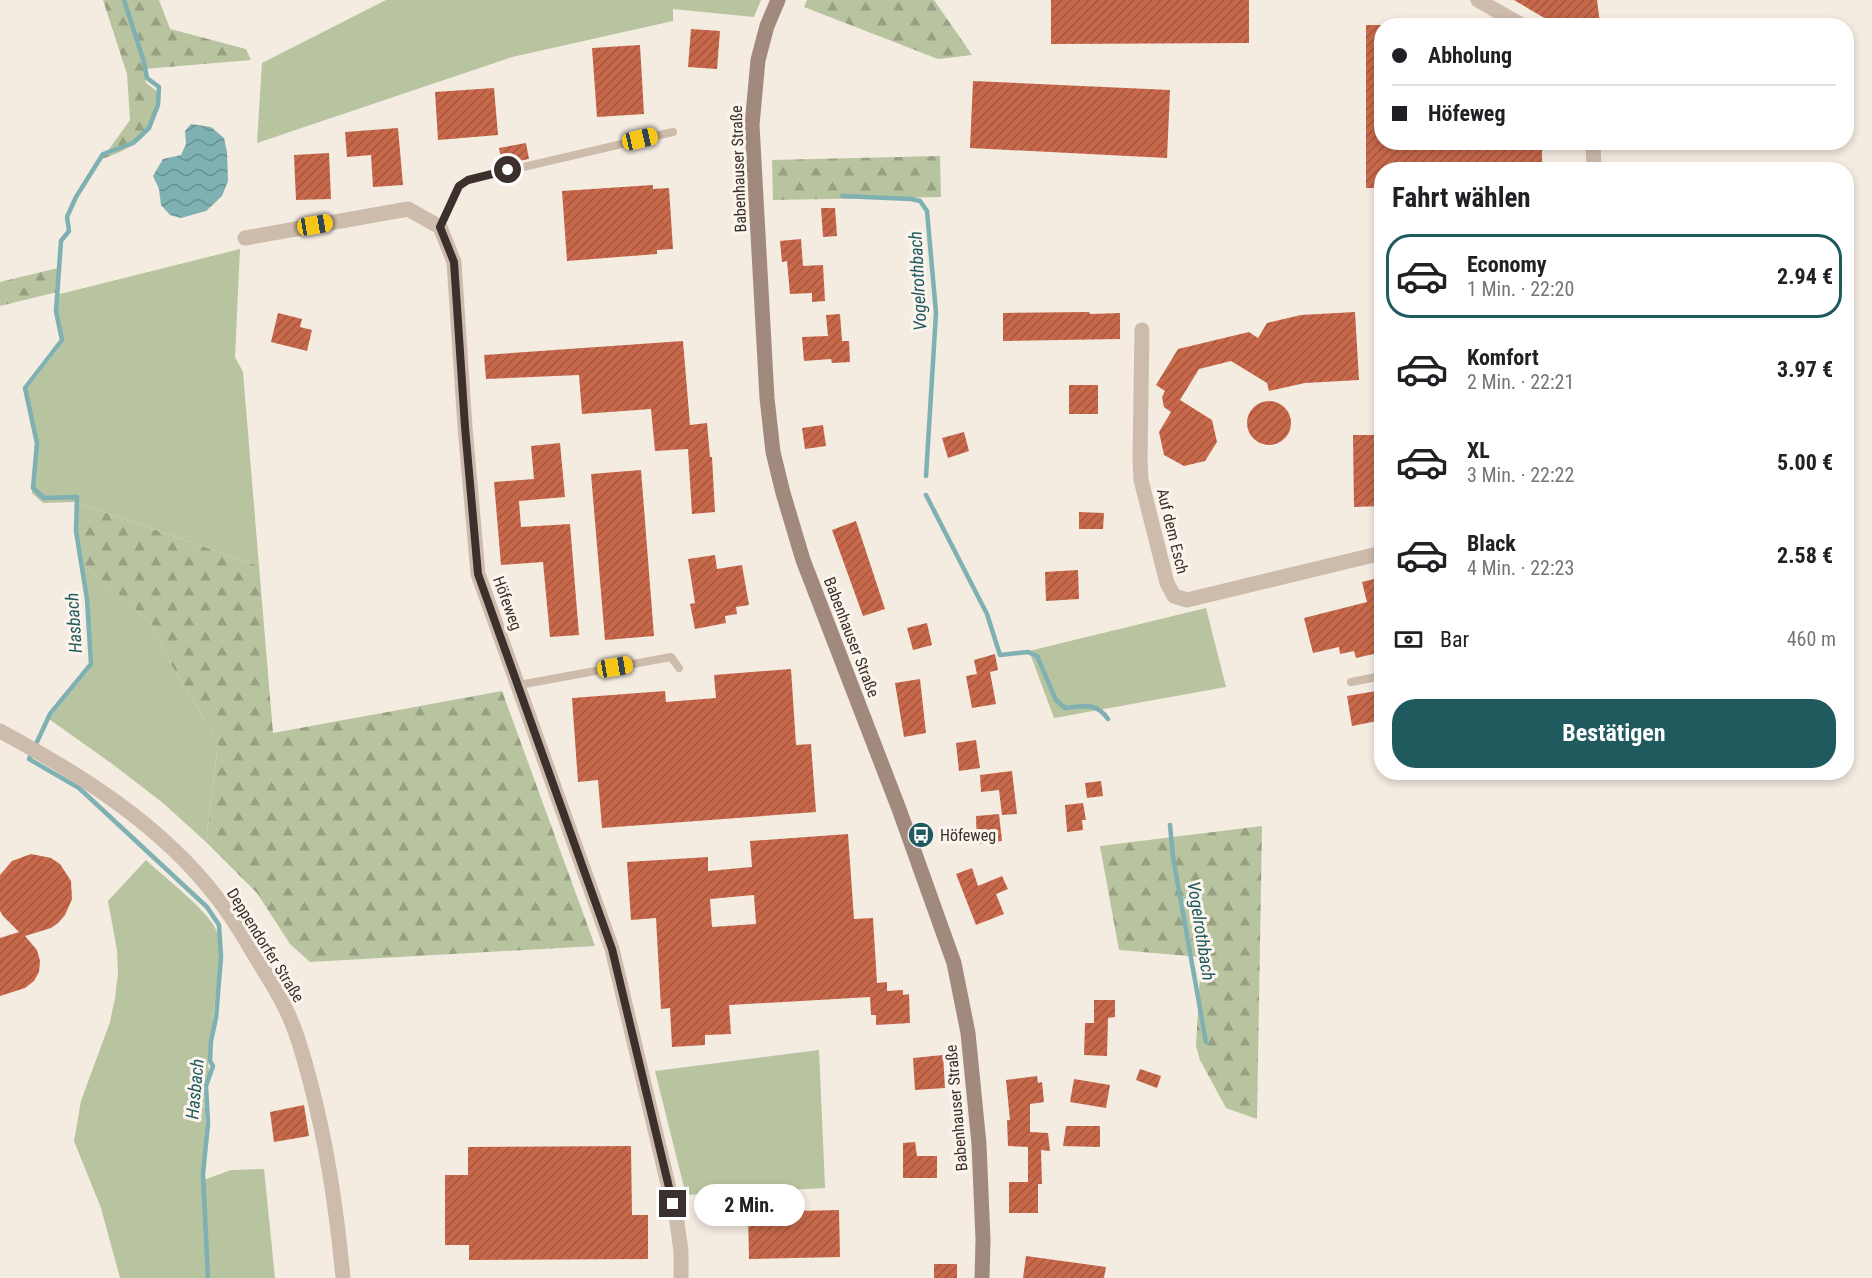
<!DOCTYPE html>
<html lang="de">
<meta charset="utf-8">
<style>
body{margin:0;font-family:"Roboto Condensed",sans-serif;background:#f2f2f2;color:#202124;height:100vh;display:flex;flex-direction:column;font-size:22px;white-space:nowrap}
*{box-sizing:border-box;margin:0}
p{font-size:20px;color:#757577}
.icon{flex:none;width:33px;height:33px;fill:none;stroke:currentColor;stroke-width:2;stroke-linecap:round;stroke-linejoin:round}
.map{position:relative;flex:1;overflow:hidden}
.side{position:absolute;left:1374px;top:162px;width:480px;height:618px;display:flex;flex-direction:column;background:#fff;border-radius:24px;box-shadow:0 3px 9px #0003}
.side>*{flex:none}
.hud{position:absolute;left:1374px;top:18px;width:480px;height:132px;border-radius:24px;box-shadow:0 3px 9px #0003;display:grid;align-content:center;height:132px;padding:0 18px;background:#fff}
.end{position:absolute;width:27px;height:27px;margin:-14px;border:8px solid #3b302b;background:#fff;box-shadow:0 0 0 3px #fff}
.from{border-radius:50%}
.bubble{position:absolute;height:42px;border-radius:21px;background:#fff;box-shadow:0 3px 9px #0003;font-size:20px;font-weight:700;line-height:42px;text-align:center}
.car{position:absolute;width:18px;height:36px;margin:-18px -9px;border-radius:8px;box-shadow:0 0 4px 2px #0007;background:linear-gradient(#f5c518 24%,#345 0 40%,#f5c518 0 76%,#345 0 86%,#f5c518 0)}
.hud b{display:flex;align-items:center;gap:21px;height:57px;font-size:22px}
.hud b+b{border-top:2px solid #e0e0e0}
.hud i{width:15px;height:15px;background:#202124}
ul{padding:0;list-style:none}
li{display:flex;align-items:center;gap:18px;height:84px;margin:0 12px 9px;padding:0 6px;border:3px solid transparent;border-radius:24px}
li div{flex:1}
li b{display:block;font-size:22px}
li em{font-style:normal;font-weight:700}
li.selected{border-color:#1f5a5e}
li>.icon{width:54px;height:54px;stroke-width:1.5}
h2{padding:0 18px;font-size:27px;line-height:72px}
.pay{display:flex;align-items:center;gap:15px;height:66px;padding:0 18px;font-size:22px}
.pay p{margin-inline-start:auto}
.primary-button{display:flex;gap:12px;margin-top:auto;padding:12px 18px}
.primary-button a{flex:1;height:69px;border-radius:24px;background:#1f5a5e;color:#fff;font-size:24px;font-weight:700;line-height:69px;text-align:center}
.map>svg:first-child{display:block}
.grass{fill:#b8c4a0}
.forest{fill:url(#forest-firs)}
.water{fill:url(#water-waves)}
.lines{fill:none;stroke-linecap:round;stroke-linejoin:round}
.stream{stroke:#7fb0b2;stroke-width:4.5}
.building{fill:url(#building-hatch);fill-rule:evenodd}
.service{stroke:#cdbbac;stroke-width:8}
.minor{stroke:#cdbbac;stroke-width:15}
.tertiary{stroke:#cdbbac;stroke-width:15}
.secondary{stroke:#a18a7d;stroke-width:15}
.route{stroke:#3b302b;stroke-width:8}
.labels{text-anchor:middle;stroke-width:6;stroke-linejoin:round;paint-order:stroke}
.street-label{font-size:16px;fill:#3b302b;stroke:#fbf5ee}
.poi-label{font-size:16px;fill:#3b302b;stroke:#fbf5ee;text-anchor:start}
.water-label{font-size:18px;font-style:italic;fill:#1f5a5e;stroke:#fbf5ee}
</style>
<div class="map">
<svg width="1872" height="1278" viewBox="0 0 1872 1278">
<defs>
<pattern id="forest-firs" width="22" height="20" patternUnits="userSpaceOnUse" patternTransform="scale(1.5)"><rect width="22" height="20" fill="#b8c4a0"/><path d="M5 1l3.5 6h-7zM16 11l3.5 6h-7z" fill="#97a083"/></pattern>
<pattern id="water-waves" width="16" height="10" patternUnits="userSpaceOnUse" patternTransform="scale(1.5)"><rect width="16" height="10" fill="#7fb0b2"/><path d="M0 5q4-4 8 0t8 0" fill="none" stroke="#699091"/></pattern>
<pattern id="building-hatch" width="6" height="6" patternUnits="userSpaceOnUse" patternTransform="scale(1.5)"><rect width="6" height="6" fill="#c8694b"/><path d="M-1 1l2-2M0 6l6-6M5 7l2-2" fill="none" stroke="#a4573f"/></pattern>
</defs>
<rect width="100%" height="100%" fill="#f4ebe1"/>
<!-- grass -->
<path class="grass" d="M386,0h375l-7,17 -81,-8v12l-161,36 -255,86 5,-80z
M240,249l-5,108 8,15 16,194 -184,-64 -32,1 -11,-10 4,-45 -12,-55 37,-48 -6,-29 2,-24 3,2z
M78,556l2,5 71,62 21,43 46,76 -12,100 -43,-39 -48,-37 -66,-47 41,-50 -4,-65z
M1206,608l20,79 -172,31 -25,-67z
M146,860c17,16 65,53 71,72 6,18 -1,59 -3,78 -1,7 0,13 -1,19 -2,13 -9,32 -2,45l-7,20 2,37 -5,50 30,-11 33,-1 11,109h-155l-19,-70 -27,-67 7,-40 29,-79 5,-24 3,-24 -1,-24 -9,-49z
M819,1050l6,138 -139,7 -31,-124z"/>
<!-- forest -->
<path class="forest" d="M103,0h56l11,29 76,20 5,11 -107,9 2,14 12,9c-2,44 -18,53 -56,67l28,-39 -3,-46z
M807,0h127l38,55 -34,4 -134,-52z
M940,156l1,41 -168,3 -1,-40z
M58,268l-1,24 -57,14v-24z
M75,502l184,64 14,167 229,-42 93,255 -285,16 -20,-18 -33,-51 -51,-51 12,-100 -46,-76 -21,-43 -71,-62 -2,-5z
M1262,826l-5,293 -31,-11 -26,-48 -4,-14 5,-89 -82,-7 -19,-104z"/>
<!-- water -->
<path class="water" d="M191,124l20,3 13,11 3,14 1,29 -6,15 -16,15 -25,7 -11,-3 -9,-10 -2,-16 -6,-13 10,-17 18,-4 5,-11 -1,-13z"/>
<g class="lines">
<!-- stream -->
<path class="stream" d="M124,0l20,62 3,16 12,9 -1,18 -9,23 -16,15 -30,11 -27,43 -9,20 2,14 -8,10 -5,70 6,29 -37,48 12,55 -4,45 11,10 33,-1 -1,34 11,68 4,65 -41,50 -21,45 50,29 128,119 12,18 2,32 -5,61 -5,23 -1,20 3,5 -7,20 2,38 -5,50 5,104
M842,196l69,3 9,2 7,10 9,102 -10,163
M926,495l61,119 13,41 28,-3 9,4 19,44 9,8c19,-2 31,-6 43,11
M1170,825l3,32 33,185"/>
</g>
<!-- building -->
<path class="building" d="M1051,0h198v43l-198,1z
M1514,0h83l3,23 -32,-1 -2,4h-8z
M1366,25h16v117h160v28h-160v18h-16z
M691,29l29,2 -3,38 -29,-2z
M640,45l4,69 -47,3 -5,-69z
M973,81l197,9 -3,68 -197,-10z
M494,88l4,47 -60,5 -3,-48z
M398,128l5,57 -30,2 -2,-32 -24,2 -2,-25z
M526,143l3,16 -27,5 -3,-16z
M329,153l2,46 -35,1 -2,-45z
M653,185v4l16,-1 4,61 -16,1v4l-90,7 -5,-70z
M821,208h14l2,28 -14,1z
M801,239l2,27 20,-1 2,36 -13,1v-9l-22,1 -3,-33 -5,1 -2,-21z
M1089,312l1,2 30,-1v26l-117,2v-28z
M1355,312l4,68 -54,3 -36,8 -2,-8 -36,-22 -32,8 -19,31 32,20 5,22 -12,19 -21,5 -20,-11 -5,-23 12,-20 -7,-5 -2,-10 3,-6 -9,-6 22,-36 71,-17 9,6 9,-15 34,-8z
M278,313l24,6 -2,8 12,3 -5,21 -36,-9z
M840,314l2,27h7l1,21 -18,1 -1,-4 -27,2 -2,-24 26,-1 -2,-21z
M683,341l7,84 17,-2 3,34h2l3,55 -23,2 -4,-65 -33,2 -4,-42 -69,5 -3,-39 -93,4 -2,-24z
M1069,385h29v29h-29z
M1247 423a22 22 0 1 1 44 0a22 22 0 1 1-44 0Z
M823,425l3,21 -21,3 -3,-21z
M964,432l5,19 -21,7 -6,-20z
M1353,435h29v71l-28,1z
M560,443l5,54 -46,4 2,26 49,-3 9,111 -29,2 -7,-75 -42,3 -7,-83 40,-3 -3,-33z
M641,470l13,166 -49,4 -14,-166z
M1079,512l25,1 -1,16h-24z
M856,521l29,88 -22,7 -31,-86z
M715,555l2,14 25,-4 7,40 -13,2 1,7 -12,2 1,7 -31,6 -5,-25 5,-1 -7,-44z
M1078,570l1,29 -33,2 -1,-29z
M1382,577v75l-26,6 -2,-7 -14,3 -1,-7 -26,6 -9,-35 63,-16 -5,-20z
M927,623l5,22 -19,5 -6,-22z
M995,654l3,16 -8,2 6,32 -24,4 -6,-32 11,-2 -3,-14z
M791,669l5,76 15,-1 5,68 -214,16 -4,-48 -20,2 -6,-84 93,-7 1,11 50,-4 -2,-23z
M920,679l6,54 -22,4 -9,-54z
M1382,690v30l-30,6 -5,-30z
M976,740l4,28 -21,3 -3,-28z
M1012,771l5,43 -15,1 -3,-25 -18,2 -1,-17z
M1101,781l2,15 -16,2 -2,-15z
M1083,803l3,17h-4l1,10 -16,2 -2,-27z
M999,814l3,27 -25,3 -1,-28z
M848,834l6,85 19,-1 4,65 10,-1v9l16,-1v5l6,-1 1,29 -34,2v-10h-5l-1,-18 -141,8 2,29 -26,1v10l-33,2 -2,-39 -9,1 -5,-91 -25,2 -4,-58 81,-5v14l44,-4 -2,-26zM754,895l2,29 -44,3 -2,-28z
M31,854l20,4 9,6 11,17 1,18 -7,16 -7,8 -7,5 -26,8 12,14 3,11 -1,11 -5,9 -9,7 -25,8v-58l19,-6 -16,-16 -3,-5v-36l12,-14z
M972,868l6,18 24,-10 6,13 -12,5 8,20 -28,11 -20,-51z
M1094,1000h21v17l-7,1 -1,38 -23,-1 1,-32h9z
M943,1055l2,33 -30,2 -2,-32z
M1140,1069l21,7 -4,12 -21,-8z
M1037,1076l1,7 4,-1 2,20 -14,2v28l18,1 2,18 -9,-1 1,34h-4v29h-29v-31h19v-35l-20,-1 -1,-26h3l-4,-40z
M1074,1079l36,6 -4,23 -36,-6z
M304,1105l5,31 -35,6 -4,-30z
M1066,1126h34v21l-37,-1z
M915,1142l2,14h20v22h-34v-35z
M631,1146l1,69h16v44l-179,1v-15h-24v-70h23v-28z
M839,1210l1,47 -91,2 -1,-47z
M1026,1256l80,11 -2,11h-81z
M934,1264h23v14h-23z"/>
<g class="lines">
<!-- service -->
<path class="service" d="M440,227l19,-41 9,-6 205,-48
M1351,682l31,-6
M519,685l152,-28 8,11"/>
<!-- minor -->
<path class="minor" d="M1478,0l45,26
M1593,142l1,28
M245,238l163,-29 32,18 14,35 11,165 13,147 134,375 65,273 4,29v27
M1142,330l-2,130 1,20 26,103 7,13 13,4 195,-47"/>
<!-- tertiary -->
<path class="tertiary" d="M0,731c80,43 162,94 218,168 14,18 26,38 37,57 12,20 25,39 34,60 10,22 16,46 22,69 17,64 26,128 32,193"/>
<!-- secondary -->
<path class="secondary" d="M778,0l-11,26 -9,34 -6,65 15,273 6,54 10,41 20,67 96,249 55,154 14,70 11,111 4,96 -1,38"/>
</g>
<g class="lines">
<!-- route -->
<path class="route" d="M508,170l-40,10 -9,6 -19,41 14,35 11,165 13,147 134,375 61,255"/>
</g>
<!-- icons -->
<defs>
<g id="bus-disc" transform="scale(1.35)"><circle r="9.5" fill="#1f5a5e" stroke="#fbf5ee"/><path d="M-5-6H5V4H4V6H2V4H-2V6H-4V4H-5ZM-3.5-4V0h7V-4ZM-3.5 1.2v1.5H-2V1.2ZM2 1.2v1.5H3.5V1.2Z" fill="#fff"/></g>
</defs>
<g fill-rule="evenodd">
<use href="#bus-disc" x="921" y="835"/>
</g>
<g class="labels">
<!-- street labels -->
<g class="street-label">
<text transform="translate(738 169) rotate(-92)" y="6">Babenhauser Straße</text>
<text transform="translate(1173 531) rotate(76)" y="6">Auf dem Esch</text>
<text transform="translate(508 603) rotate(70)" y="6">Höfeweg</text>
<text transform="translate(852 637) rotate(69)" y="6">Babenhauser Straße</text>
<text transform="translate(266 945) rotate(58)" y="6">Deppendorfer Straße</text>
<text transform="translate(956 1108) rotate(-95)" y="6">Babenhauser Straße</text>
</g>
<!-- poi labels -->
<g class="poi-label">
<text x="940" y="841">Höfeweg</text>
</g>
<!-- water labels -->
<g class="water-label">
<text transform="translate(918 281) rotate(-93)" y="6">Vogelrothbach</text>
<text transform="translate(74 623) rotate(-94)" y="6">Hasbach</text>
<text transform="translate(1201 931) rotate(81)" y="6">Vogelrothbach</text>
<text transform="translate(195 1089) rotate(-85)" y="6">Hasbach</text>
</g>
</g>
</svg>
<i class="end from" style="left:508px;top:170px"></i>
<i class="end" style="left:673px;top:1204px"></i>
<div class="bubble" style="left:694px;top:1184px;width:111px">2 Min.</div>
<i class="car" style="left:640px;top:139px;rotate:77deg"></i>
<i class="car" style="left:315px;top:225px;rotate:80deg"></i>
<i class="car" style="left:615px;top:667px;rotate:80deg"></i>
<div class="hud">
<b><i class="from"></i>Abholung</b>
<b><i></i>Höfeweg</b>
</div>
<section class="side">
<h2>Fahrt wählen</h2>
<ul>
<li class="selected"><svg class="icon" aria-label="car" viewBox="0 0 24 24"><path d="M5 17H2v-5l4-1 3-4h7l3 4 3 1v5h-3M9 17h6M6 11h13"/><circle cx="7" cy="17" r="2"/><circle cx="17" cy="17" r="2"/></svg><div><b>Economy</b><p>1 Min. · 22:20</p></div><em>2.94 €</em></li>
<li><svg class="icon" aria-label="car" viewBox="0 0 24 24"><path d="M5 17H2v-5l4-1 3-4h7l3 4 3 1v5h-3M9 17h6M6 11h13"/><circle cx="7" cy="17" r="2"/><circle cx="17" cy="17" r="2"/></svg><div><b>Komfort</b><p>2 Min. · 22:21</p></div><em>3.97 €</em></li>
<li><svg class="icon" aria-label="car" viewBox="0 0 24 24"><path d="M5 17H2v-5l4-1 3-4h7l3 4 3 1v5h-3M9 17h6M6 11h13"/><circle cx="7" cy="17" r="2"/><circle cx="17" cy="17" r="2"/></svg><div><b>XL</b><p>3 Min. · 22:22</p></div><em>5.00 €</em></li>
<li><svg class="icon" aria-label="car" viewBox="0 0 24 24"><path d="M5 17H2v-5l4-1 3-4h7l3 4 3 1v5h-3M9 17h6M6 11h13"/><circle cx="7" cy="17" r="2"/><circle cx="17" cy="17" r="2"/></svg><div><b>Black</b><p>4 Min. · 22:23</p></div><em>2.58 €</em></li>
</ul>
<div class="pay"><svg class="icon" aria-label="cash" viewBox="0 0 24 24"><path d="M3 7h18v10H3z"/><circle cx="12" cy="12" r="2"/></svg>Bar<p>460 m</p></div>
<div class="primary-button"><a>Bestätigen</a></div>
</section>
</div>
